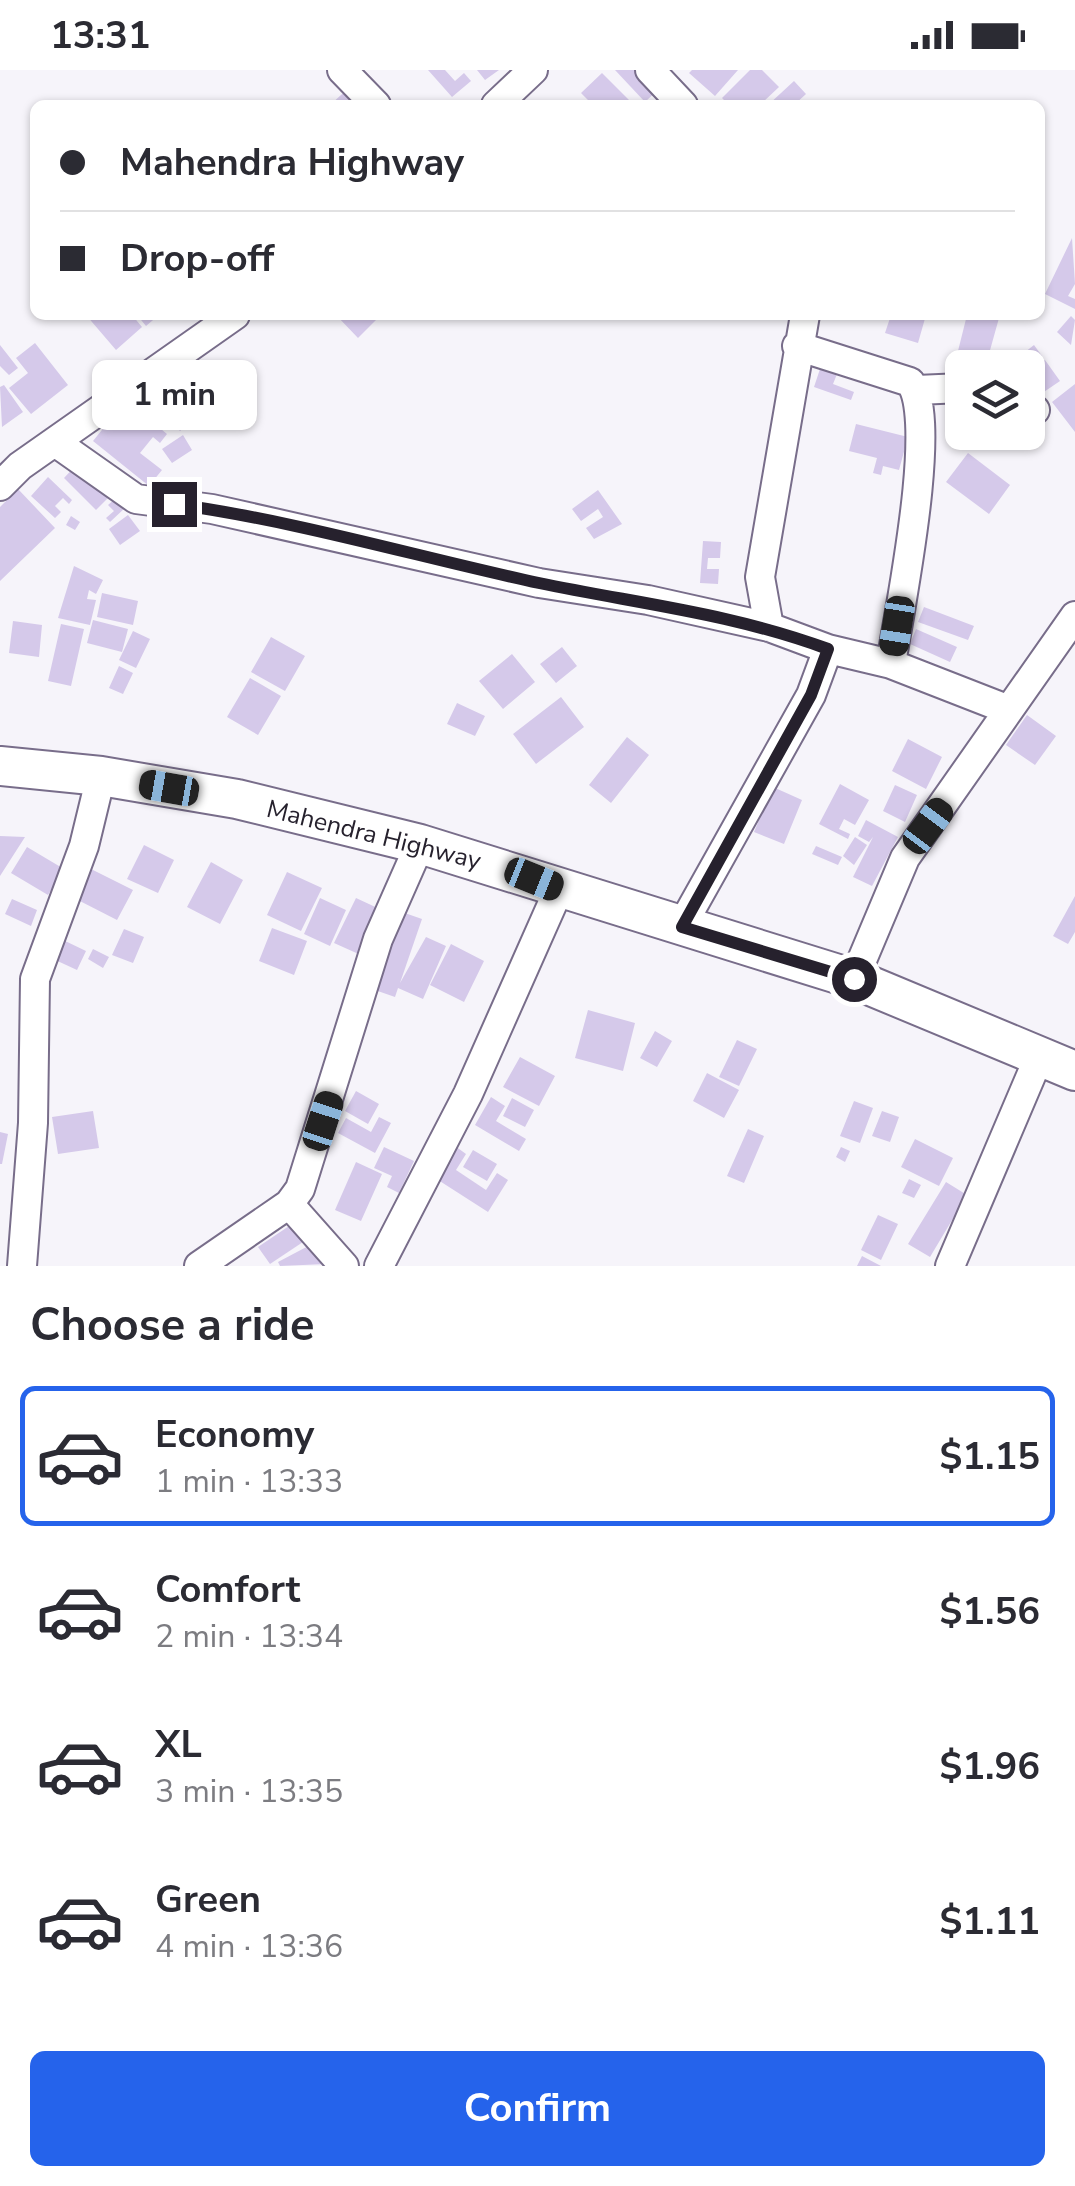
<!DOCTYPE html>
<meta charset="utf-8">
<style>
body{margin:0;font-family:"Nunito Sans",sans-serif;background:#f7f7f7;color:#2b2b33;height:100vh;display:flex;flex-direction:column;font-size:38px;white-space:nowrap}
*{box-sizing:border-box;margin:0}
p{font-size:32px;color:#7c7c81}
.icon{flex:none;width:55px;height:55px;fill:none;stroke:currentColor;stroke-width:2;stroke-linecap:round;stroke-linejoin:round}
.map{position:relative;height:1196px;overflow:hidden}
.sheet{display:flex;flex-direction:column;background:#fff;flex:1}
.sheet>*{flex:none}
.banner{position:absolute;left:30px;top:30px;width:1015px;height:220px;border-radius:15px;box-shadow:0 2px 8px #0004;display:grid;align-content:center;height:220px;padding:0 30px;background:#fff}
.tools{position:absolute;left:945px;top:280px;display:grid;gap:20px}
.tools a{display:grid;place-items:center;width:100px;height:100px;border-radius:15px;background:#fff;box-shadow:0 2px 8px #0004;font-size:50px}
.end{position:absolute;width:45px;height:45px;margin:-22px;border:12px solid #26212d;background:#fff;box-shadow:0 0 0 5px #fff}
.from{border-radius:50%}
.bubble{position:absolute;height:70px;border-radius:15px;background:#fff;box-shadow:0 2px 8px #0004;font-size:32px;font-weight:700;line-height:70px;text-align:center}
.car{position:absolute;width:30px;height:60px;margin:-30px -15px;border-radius:12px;box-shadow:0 0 8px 2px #0007;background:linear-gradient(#222 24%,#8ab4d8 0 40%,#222 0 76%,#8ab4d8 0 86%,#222 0)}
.banner b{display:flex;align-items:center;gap:35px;height:95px;font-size:38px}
.banner b+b{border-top:2px solid #e1e1e2}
.banner i{width:25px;height:25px;background:#2b2b33}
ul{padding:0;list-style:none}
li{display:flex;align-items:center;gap:30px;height:140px;margin:0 20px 15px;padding:0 10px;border:5px solid transparent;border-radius:15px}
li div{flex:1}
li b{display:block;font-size:38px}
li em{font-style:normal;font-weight:700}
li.current{border-color:#2563eb}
li>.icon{width:90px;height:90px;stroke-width:1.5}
h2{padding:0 30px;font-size:45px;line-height:120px}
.cta{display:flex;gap:20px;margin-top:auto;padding:20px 30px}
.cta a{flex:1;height:115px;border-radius:15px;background:#2563eb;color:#fff;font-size:40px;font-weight:700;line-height:115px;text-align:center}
.status{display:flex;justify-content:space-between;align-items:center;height:70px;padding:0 50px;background:#fff;direction:ltr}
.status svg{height:28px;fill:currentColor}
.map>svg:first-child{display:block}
.building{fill:#d5c9ea}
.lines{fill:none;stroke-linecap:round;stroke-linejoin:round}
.minor-casing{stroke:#786d8a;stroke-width:32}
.highway-casing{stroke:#786d8a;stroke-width:42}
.minor{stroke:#fff;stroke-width:28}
.highway{stroke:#fff;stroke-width:38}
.route{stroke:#26212d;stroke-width:12}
.labels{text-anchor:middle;stroke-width:10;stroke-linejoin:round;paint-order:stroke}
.street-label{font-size:25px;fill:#26212d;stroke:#fff}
</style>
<div class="status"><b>13:31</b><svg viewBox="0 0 49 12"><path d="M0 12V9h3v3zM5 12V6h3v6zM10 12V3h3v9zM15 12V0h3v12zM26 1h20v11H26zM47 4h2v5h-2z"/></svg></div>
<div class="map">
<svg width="1075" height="1196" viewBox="0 0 1075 1196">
<rect width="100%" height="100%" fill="#f6f4fa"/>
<!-- building -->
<path class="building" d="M428,0h17l10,11 9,-8 7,8 -19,16z
M477,0h22l-14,10z
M615,0h31l15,17 -16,15z
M692,0h46l-23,26 -26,-23z
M750,0h12l17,17 -19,18h-31l-7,-7z
M602,3l32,32h-41l-12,-12z
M794,11l12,13 -12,11h-26z
M352,15l18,20h-14l-5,-6 -6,6h-15z
M1072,168l3,46 -7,12 7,3v10l-30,-15z
M86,245h46l10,12 -26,23z
M137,245h22l-13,11z
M336,245h45l-23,23z
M891,245h35l-8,28 -33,-10z
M967,245l32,3 -12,43 -22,-5 -1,5 -8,-2z
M1071,246l4,4 -4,25 -14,-13z
M35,273l33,42 -37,29 -22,-26 19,-15 -12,-15z
M0,275l18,23 -9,7 -9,-9z
M1034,275l8,11 -13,10 -9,-10z
M1045,290l15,21 -22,15 -10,-24z
M822,293l17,6 -6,15 21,8 -3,8 -37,-13z
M195,297l41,27 -17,25 -41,-28z
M1075,314v48l-23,-30z
M4,315l19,27 -21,15 -2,-40z
M173,324l21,24 -14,13 -22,-24z
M126,330l41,34 -7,9 -7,-6 -13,16 22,17 -13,16 -56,-45z
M856,354l52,13 -9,33 -16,-4 -2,9 -8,-2 4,-15 -28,-7z
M183,365l9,15 -20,13 -10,-14z
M968,383l42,32 -21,29 -43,-32z
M81,390l32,33 -17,17 -32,-32z
M48,407l24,23 -3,4 -6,-6 -8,8 6,6 -6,6 -24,-22z
M18,419l37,39 -55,53v-74z
M598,420l24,34 -28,15 -8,-11 17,-11 -5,-8 -17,12 -9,-12z
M116,428l10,9 -16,15 -4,-4 8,-7 -6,-6z
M128,445l12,16 -20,14 -11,-16z
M71,446l9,6 -5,8 -9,-5z
M703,471l18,1 -1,16h-12l-1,11h12l-1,15 -18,-1z
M74,496l29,14 -7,14 -7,-4 -2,9 9,1 -6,25 -32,-7z
M102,523l36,8 -5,24 -36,-8z
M924,537l50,19 -6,14 -50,-18z
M93,550l35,9 -6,23 -35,-9z
M13,551l29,4 -3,32 -30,-4z
M61,554l23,5 -13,57 -23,-5z
M916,559l41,18 -7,15 -40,-18z
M133,561l17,8 -14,29 -17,-8z
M271,567l34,19 -20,35 -34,-19z
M562,577l15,19 -21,17 -16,-19z
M512,584l23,28 -32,27 -24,-28z
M119,596l14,7 -10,21 -14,-6z
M250,608l31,18 -23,39 -31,-18z
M561,627l23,30 -48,37 -23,-30z
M457,633l28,13 -10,20 -28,-12z
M1027,645l29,21 -21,29 -29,-20z
M627,667l22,18 -38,48 -22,-18z
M908,669l34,18 -16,32 -34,-18z
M840,714l29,16 -14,25 -11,-6 -5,10 11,5 -2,5 -29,-15z
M895,715l22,10 -12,27 -22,-11z
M773,717l29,13 -18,44 -30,-12z
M866,750l32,17 -26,49 -19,-9 20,-40 -4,5 -11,-6z
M0,766l25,1 -25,39z
M855,767l12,8 -13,20 -11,-9z
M144,775l30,15 -16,33 -31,-14z
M816,776l26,11 -4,8 -26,-11z
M27,777l37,22 -16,26 -37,-22z
M211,792l32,18 -23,44 -33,-17z
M87,797l46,23 -16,30 -45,-23z
M287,802l35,16 -21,43 -34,-16z
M1075,826v36l-7,12 -15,-8z
M320,828l26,12 -16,36 -26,-12z
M356,828l28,13 -21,45 -29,-13z
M12,829l25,11 -6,16 -26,-12z
M399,841l23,8 -22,64 26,-46 20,9 -23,53 -25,-11 -3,9 -23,-8z
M272,858l35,13 -13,34 -35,-14z
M124,859l20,8 -11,26 -21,-8z
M61,869l25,12 -9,19 -26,-12z
M451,874l33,17 -20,41 -34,-17z
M93,879l16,8 -6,11 -15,-9z
M588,940l47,13 -12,48 -48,-13z
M655,961l17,10 -15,26 -17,-9z
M737,970l20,9 -18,37 -20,-9z
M520,987l35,19 -16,30 -36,-19z
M707,1003l32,17 -15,28 -31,-17z
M356,1021l23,13 -11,20 -23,-13z
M491,1027l14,9 -9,15 30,18 -7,12 -44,-26z
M512,1028l22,12 -9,17 -22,-11z
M854,1031l19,7 -13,35 -20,-7z
M93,1041l6,37 -41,6 -6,-37z
M882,1041l17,6 -9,25 -18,-6z
M379,1047l12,6 -16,30 -37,-20 8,-15 25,14z
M748,1059l16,7 -20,47 -17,-7z
M0,1062l8,2 -6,30h-2z
M915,1069l38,19 -14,28 -38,-19z
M455,1076l11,8 -10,16 30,20 11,-17 11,7 -20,32 -53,-34z
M384,1077l30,14 -15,32 -12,-6 5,-11 -18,-8z
M841,1077l9,4 -5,11 -9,-5z
M473,1080l24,14 -10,17 -24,-14z
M356,1092l26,12 -21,47 -26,-11z
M909,1109l12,6 -7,13 -12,-5z
M946,1112l21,13 -37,62 -22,-13z
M878,1145l20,9 -17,36 -20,-10z
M295,1152l11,18 -36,24 -12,-17z
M314,1173l12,21 -46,2 -2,-4z
M862,1186l19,10h-24z"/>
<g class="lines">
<!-- minor casing -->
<g class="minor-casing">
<path id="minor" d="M342,0l34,35
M650,0l33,35
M496,35l37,-35
M797,276l113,36c29,38 -11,229 -19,282
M917,320l45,-2
M1028,337l7,3
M55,372l81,57 76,10 327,74 109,17 121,27 59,22 -17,46 -130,232
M0,416l20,-20 215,-151
M769,557l-9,-50 45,-262
M828,579l63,15 118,46
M854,909l51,-121 170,-242
M22,1196l11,-143 2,-144 49,-133 17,-70
M199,1196l90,-62
M344,1196l-55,-62 11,-15 78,-250 42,-95
M379,1196l89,-172 91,-205
M950,1196l89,-209"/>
</g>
<!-- highway casing -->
<g class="highway-casing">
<path id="highway" d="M0,696l101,10 136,23 183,45 434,135 221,92"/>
</g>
<!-- minor -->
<use href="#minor" class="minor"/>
<!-- highway -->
<use href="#highway" class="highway"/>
</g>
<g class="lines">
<!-- route -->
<path class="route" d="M174,434c124,17 244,53 365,79 101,21 191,30 289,66l-17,46 -129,232 172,52"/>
</g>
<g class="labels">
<!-- street labels -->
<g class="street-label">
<text transform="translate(374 764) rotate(14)" y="9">Mahendra Highway</text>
</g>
</g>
</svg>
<div class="tools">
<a><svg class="icon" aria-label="layers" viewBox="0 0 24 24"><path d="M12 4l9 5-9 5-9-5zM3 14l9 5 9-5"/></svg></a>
</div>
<i class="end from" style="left:854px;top:909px"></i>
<i class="end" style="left:174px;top:434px"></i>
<div class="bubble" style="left:92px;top:290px;width:165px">1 min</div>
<i class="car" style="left:897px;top:556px;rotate:189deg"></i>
<i class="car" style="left:169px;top:718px;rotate:280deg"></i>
<i class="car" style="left:928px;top:756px;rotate:37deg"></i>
<i class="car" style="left:534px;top:809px;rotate:112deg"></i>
<i class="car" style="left:323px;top:1051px;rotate:18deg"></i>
<div class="banner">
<b><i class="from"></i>Mahendra Highway</b>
<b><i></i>Drop-off</b>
</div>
</div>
<section class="sheet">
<h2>Choose a ride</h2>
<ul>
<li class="current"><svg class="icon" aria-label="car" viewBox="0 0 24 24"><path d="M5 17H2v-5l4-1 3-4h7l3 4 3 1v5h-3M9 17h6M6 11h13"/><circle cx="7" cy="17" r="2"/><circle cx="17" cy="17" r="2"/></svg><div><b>Economy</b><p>1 min · 13:33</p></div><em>$1.15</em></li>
<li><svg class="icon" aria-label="car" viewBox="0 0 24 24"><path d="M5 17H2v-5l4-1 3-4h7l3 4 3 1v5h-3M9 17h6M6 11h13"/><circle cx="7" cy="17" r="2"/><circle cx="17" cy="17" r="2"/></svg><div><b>Comfort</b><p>2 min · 13:34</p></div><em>$1.56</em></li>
<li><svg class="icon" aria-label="car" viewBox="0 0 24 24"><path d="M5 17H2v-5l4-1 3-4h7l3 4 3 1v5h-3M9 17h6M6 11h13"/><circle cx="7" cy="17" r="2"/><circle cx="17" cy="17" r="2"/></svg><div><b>XL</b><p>3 min · 13:35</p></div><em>$1.96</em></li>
<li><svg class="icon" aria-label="car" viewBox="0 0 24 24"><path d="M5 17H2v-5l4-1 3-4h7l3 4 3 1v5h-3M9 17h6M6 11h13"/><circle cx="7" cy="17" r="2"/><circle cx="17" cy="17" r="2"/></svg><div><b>Green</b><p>4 min · 13:36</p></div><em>$1.11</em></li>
</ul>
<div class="cta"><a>Confirm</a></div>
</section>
